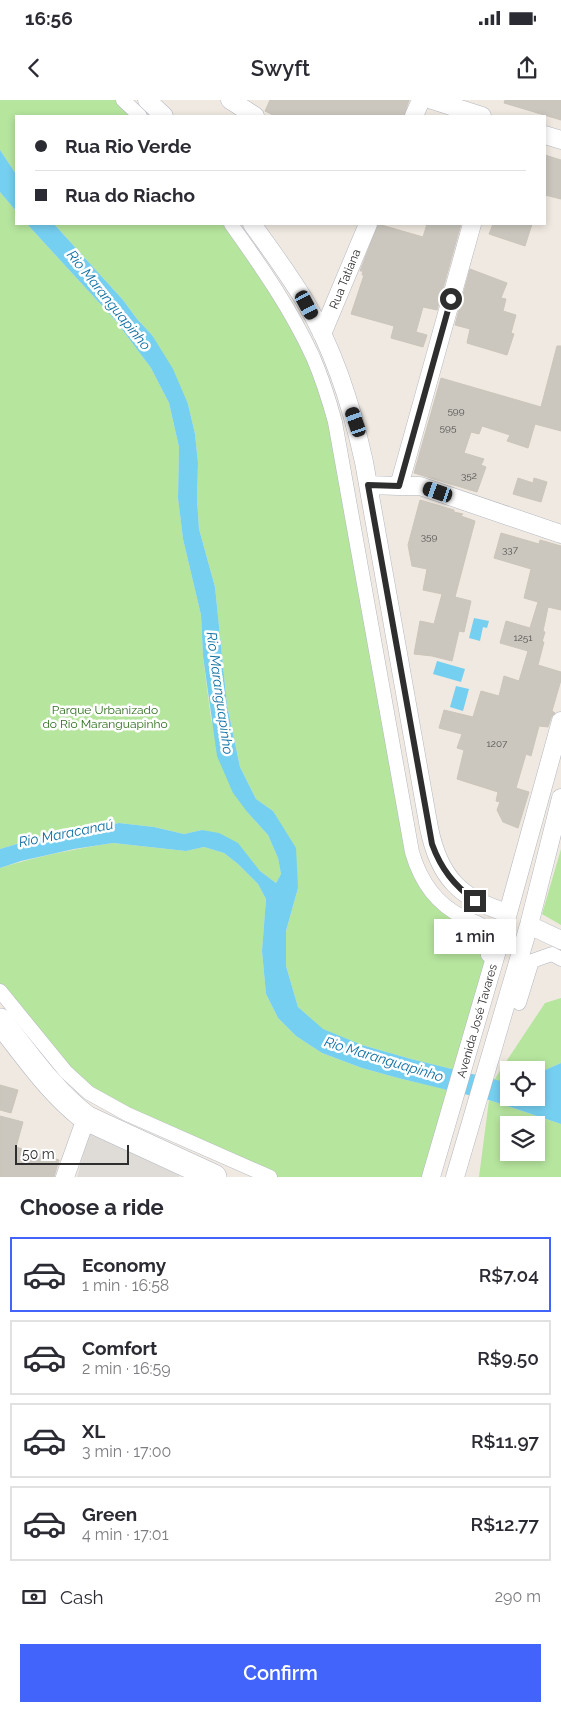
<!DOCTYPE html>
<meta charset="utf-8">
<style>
body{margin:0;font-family:Raleway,sans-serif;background:#f2f2f3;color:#2b2b33;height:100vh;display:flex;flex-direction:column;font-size:19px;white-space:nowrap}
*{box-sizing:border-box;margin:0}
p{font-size:16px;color:#7c7c81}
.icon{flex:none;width:28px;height:28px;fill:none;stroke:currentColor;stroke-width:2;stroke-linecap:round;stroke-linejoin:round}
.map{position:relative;height:1077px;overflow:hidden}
.sheet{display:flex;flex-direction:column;background:#fff;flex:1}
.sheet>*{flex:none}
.banner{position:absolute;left:15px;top:15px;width:531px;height:110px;border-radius:0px;box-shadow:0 2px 8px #0003;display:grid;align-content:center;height:110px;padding:0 20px;background:#fff}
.controls{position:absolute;left:500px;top:961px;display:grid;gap:10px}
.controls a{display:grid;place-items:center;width:45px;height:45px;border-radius:0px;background:#fff;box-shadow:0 2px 8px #0003;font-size:25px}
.scale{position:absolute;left:15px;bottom:12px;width:114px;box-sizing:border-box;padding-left:5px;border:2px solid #2e2e2e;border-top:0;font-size:14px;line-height:18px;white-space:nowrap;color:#2e2e2e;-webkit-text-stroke:4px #fff;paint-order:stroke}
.end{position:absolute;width:22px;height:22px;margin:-11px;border:6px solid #2e2e2e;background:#fff;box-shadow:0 0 0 2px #fff}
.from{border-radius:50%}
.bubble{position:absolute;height:35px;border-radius:0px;background:#fff;box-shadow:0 2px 8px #0003;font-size:16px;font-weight:600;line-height:35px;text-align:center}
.car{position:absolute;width:15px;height:30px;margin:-15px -8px;border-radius:6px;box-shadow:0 0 4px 1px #0007;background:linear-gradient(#222 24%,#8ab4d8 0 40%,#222 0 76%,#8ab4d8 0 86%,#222 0)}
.banner b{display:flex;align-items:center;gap:18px;height:48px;font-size:19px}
.banner b+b{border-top:1px solid #e1e1e2}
.banner i{width:12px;height:12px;background:#2b2b33}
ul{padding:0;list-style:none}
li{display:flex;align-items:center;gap:15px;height:75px;margin:0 10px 8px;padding:0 10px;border:2px solid #e1e1e2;border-radius:0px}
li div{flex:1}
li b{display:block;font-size:19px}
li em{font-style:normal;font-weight:600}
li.active{border-color:#4264fb}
li>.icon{width:45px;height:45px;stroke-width:1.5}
h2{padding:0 20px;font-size:22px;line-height:60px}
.pay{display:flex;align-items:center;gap:12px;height:55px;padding:0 20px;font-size:19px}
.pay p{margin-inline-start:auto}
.cta{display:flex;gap:10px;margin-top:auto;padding:10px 20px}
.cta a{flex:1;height:58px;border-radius:0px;background:#4264fb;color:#fff;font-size:20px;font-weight:600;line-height:58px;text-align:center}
.status{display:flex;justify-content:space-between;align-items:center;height:35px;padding:0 25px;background:#fff;direction:ltr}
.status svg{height:14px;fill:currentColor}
header{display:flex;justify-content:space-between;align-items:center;height:65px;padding:0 20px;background:#fff;font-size:22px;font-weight:600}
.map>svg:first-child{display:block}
.green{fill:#b6e59e;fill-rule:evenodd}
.plaza{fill:#dfdcd8}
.water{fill:#75cff0}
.building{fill:#cbc7bf;stroke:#cbc5ba}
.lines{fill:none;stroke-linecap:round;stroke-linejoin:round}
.pedestrian-casing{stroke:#b4b7c1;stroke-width:15}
.minor-casing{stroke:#b4b7c1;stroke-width:19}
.secondary-casing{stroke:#b4b7c1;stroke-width:26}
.pedestrian{stroke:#fff;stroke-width:14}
.minor{stroke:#fff;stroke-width:18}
.secondary{stroke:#fff;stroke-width:25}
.route{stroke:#2e2e2e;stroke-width:6}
.labels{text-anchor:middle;stroke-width:5;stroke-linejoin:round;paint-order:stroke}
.number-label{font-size:10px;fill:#555452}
.street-label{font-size:12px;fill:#2e2e2e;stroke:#fff}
.park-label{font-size:12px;fill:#2c6e1b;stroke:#fff}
.water-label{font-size:14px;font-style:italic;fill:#0d6fa3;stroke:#fff}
</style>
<div class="status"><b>16:56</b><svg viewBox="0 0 49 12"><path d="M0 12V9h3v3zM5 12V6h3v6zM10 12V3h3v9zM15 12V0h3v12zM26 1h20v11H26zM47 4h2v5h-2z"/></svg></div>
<header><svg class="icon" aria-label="back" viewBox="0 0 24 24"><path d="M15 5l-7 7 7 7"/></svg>Swyft<svg class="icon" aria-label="share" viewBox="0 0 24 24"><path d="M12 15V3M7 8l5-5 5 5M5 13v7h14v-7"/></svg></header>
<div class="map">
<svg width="561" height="1077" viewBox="0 0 561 1077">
<rect width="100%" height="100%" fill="#efe9e1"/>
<!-- green -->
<path class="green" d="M0,0h123l17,16h-124v58l-16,-24z
M0,92l16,19v13h11l88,96 36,48 18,35 10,44 -1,50 5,42 18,76 2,41 8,63 37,94 20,22 10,23 3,16 -5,9 -16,-12 -11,-13 -47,-28 -18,4 -30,-7 -35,-4 -82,15 -37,11z
M54,124h177l82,132 30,112 82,416 67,55 -37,131 -44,-11 -49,-14 -40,-16 -24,-22 -12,-41v-35l12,-43 -25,-77 -17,-12 -16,-32 -13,-62 -12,-118 -16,-58 -2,-30 1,-36 -3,-29 -7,-30 -36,-69 -15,-16 -14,-19z
M113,743l73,8 18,-4 20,6 14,11 20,20 8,15 -4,52 4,43 12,24 18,18 26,17 40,15 36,10 52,12 -25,87h-155l-181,-84 -89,-102v-123c37,-12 75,-19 113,-25z
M561,749v76l-19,-11z
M561,898v65l-25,11v-4h-27v13l-15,-3 51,-77z
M489,1000l72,24v53h-82zM509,1025h27v27h-27z"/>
<!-- plaza -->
<path class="plaza" d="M89,1033l90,38v6h-102z"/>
<!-- water -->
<path class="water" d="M0,50l16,24v37l-16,-19z
M27,124h27l69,76 14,19 15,16 21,34 15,35 7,30 3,29 -1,36 2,30 16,58 12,118 13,62 16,32 17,12 23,37 2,40 -12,43v35l12,41 25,22 39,16 49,14 98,24v15h27v-24l25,-11v61l-72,-24 -91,-22 -36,-10 -40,-15 -26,-17 -18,-18 -12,-24 -4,-43 4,-52 -8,-15 -20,-20 -14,-11 -20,-6 -18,4 -73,-8 -39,6 -53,12 -21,7v-19l37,-11 82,-15 35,4 30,7 18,-4 17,3 19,10 22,28 16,12 5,-9 -3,-16 -10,-23 -20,-22 -15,-20 -16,-37 -14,-100 -2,-41 -18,-76 -5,-41 1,-51 -10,-44 -18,-35 -36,-48z
M474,518l15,3 -2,7 -4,-1 -3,14 -11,-3z
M437,561l28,8 -4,13 -28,-8z
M456,586l13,3 -6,22 -13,-4z"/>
<!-- building -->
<path class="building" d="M270,0h139l-5,16h-129l-10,-5z
M505,0h56v20l-57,-17z
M545,55l16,5v39l-16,-4z
M378,124l45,13 4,-13h34l-24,86 -14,-3 -7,25 11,3 -4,12 -32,-9 3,-12 -43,-12 13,-39h-2l1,-4h-3z
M493,124h39l-7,22 -36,-12z
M470,169l37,14 -6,15 5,1 -3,12 13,4 -5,18 3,1 -7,21 -40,-12 3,-14 -15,-4z
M557,246h4v85l-26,-7 -7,24 -21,-7 3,-6 -28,-9 -3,8 -8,-2 -7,21 20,6 -3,6 5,2 -9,25 -63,-19 27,-95 100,29z
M518,378l15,5 1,-5 13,4 -6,20 -28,-8z
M420,400l34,10v2l9,2 -2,2 14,5 -20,76 16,4 -7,31 -5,-1 -7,30 -20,-5 -18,-2 6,-33 14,3 8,-30 -19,-4 4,-21 -15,-3 -4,-21z
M501,433l38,11 1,-4 21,6v64l-13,-3 -5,24 2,1 -3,10h2l-6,23 23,7v8l-9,31 3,2 -4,5 -3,9 -9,-1 -8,30 -5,-2 -10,34 13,4 -11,36 -15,-6 -6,-12 3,-8 -4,-1 2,-9 -41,-13 7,-29 -7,-2 5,-14 -23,-6 5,-18 29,7 8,-26 18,5 5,-20 15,5 9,-30 -28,-8 6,-22 24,7 8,-26 -14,-4 7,-29 -37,-11z
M0,985l18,5 -7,23 -11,-3z
M0,1016l23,6 -7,25 43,13 -5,17h-54z"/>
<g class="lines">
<!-- pedestrian casing -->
<g class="pedestrian-casing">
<path id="pedestrian" d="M123,0l17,16
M231,124c30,42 60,85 82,133 9,21 16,43 22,65l77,430c8,28 24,52 51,65 9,4 21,7 26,16 5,7 2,15 -1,22
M0,891l66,81 23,21 38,21 143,63
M519,903l13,-42 20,-7 9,5"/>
</g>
<!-- minor casing -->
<g class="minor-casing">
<path id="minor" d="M147,0l17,16
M230,0l25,16
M432,0l50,16
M414,16l7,-16
M545,35l16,5
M252,124c19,26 38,52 54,79 29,49 46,104 58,159l65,366c10,49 31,71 79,85
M322,234l46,-110
M368,385l31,1 73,-262
M399,386h21l141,48
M529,825l32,15
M65,1077l21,-59
M431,1077l77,-264 53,-192
M455,1077l74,-252 32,-127"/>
</g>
<!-- secondary casing -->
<g class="secondary-casing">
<path id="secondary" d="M0,921c27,34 51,70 86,97l128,59"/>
</g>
<!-- pedestrian -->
<use href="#pedestrian" class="pedestrian"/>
<!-- minor -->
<use href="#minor" class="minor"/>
<!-- secondary -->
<use href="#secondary" class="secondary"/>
</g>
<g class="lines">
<!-- route -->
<path class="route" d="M451,199l-52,187 -31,-1 64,359c9,25 22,41 43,57"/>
</g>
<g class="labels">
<!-- number labels -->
<g class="number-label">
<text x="456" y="314">599</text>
<text x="448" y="331">595</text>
<text x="469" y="379">352</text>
<text x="429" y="440">359</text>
<text x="510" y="453">337</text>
<text x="523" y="541">1251</text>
<text x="497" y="647">1207</text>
</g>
<!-- street labels -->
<g class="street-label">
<text transform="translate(345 179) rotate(-68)" y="4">Rua Tatiana</text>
<text transform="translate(477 921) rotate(-74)" y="4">Avenida José Tavares</text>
</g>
<!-- park labels -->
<g class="park-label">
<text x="105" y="614">Parque Urbanizado<tspan x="105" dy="14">do Rio Maranguapinho</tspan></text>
</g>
<!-- water labels -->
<g class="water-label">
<text transform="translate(109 200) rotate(51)" y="5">Rio Maranguapinho</text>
<text transform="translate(220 593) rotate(82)" y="5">Rio Maranguapinho</text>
<text transform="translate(66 733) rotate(-11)" y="5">Rio Maracanaú</text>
<text transform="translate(384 959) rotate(17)" y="5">Rio Maranguapinho</text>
</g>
</g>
</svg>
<div class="controls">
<a><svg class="icon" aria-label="locate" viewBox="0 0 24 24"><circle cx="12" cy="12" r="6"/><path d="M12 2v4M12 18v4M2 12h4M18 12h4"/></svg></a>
<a><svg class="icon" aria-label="layers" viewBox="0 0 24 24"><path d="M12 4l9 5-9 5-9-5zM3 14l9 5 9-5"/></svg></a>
</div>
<div class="scale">50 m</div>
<i class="end from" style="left:451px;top:199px"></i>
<i class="end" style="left:475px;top:801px"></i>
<div class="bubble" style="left:434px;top:819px;width:82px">1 min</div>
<i class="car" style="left:307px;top:205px;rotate:152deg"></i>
<i class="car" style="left:356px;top:322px;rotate:341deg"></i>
<i class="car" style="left:438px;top:392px;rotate:289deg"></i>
<div class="banner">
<b><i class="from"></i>Rua Rio Verde</b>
<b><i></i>Rua do Riacho</b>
</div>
</div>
<section class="sheet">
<h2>Choose a ride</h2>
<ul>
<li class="active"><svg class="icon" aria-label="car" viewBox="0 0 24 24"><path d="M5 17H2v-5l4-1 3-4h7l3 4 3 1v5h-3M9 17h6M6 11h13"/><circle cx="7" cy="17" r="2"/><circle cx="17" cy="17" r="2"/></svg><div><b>Economy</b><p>1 min · 16:58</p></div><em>R$7.04</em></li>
<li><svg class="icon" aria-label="car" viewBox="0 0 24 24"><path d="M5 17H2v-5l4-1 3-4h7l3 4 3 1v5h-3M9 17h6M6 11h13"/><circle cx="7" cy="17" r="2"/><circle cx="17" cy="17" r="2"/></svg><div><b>Comfort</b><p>2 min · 16:59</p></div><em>R$9.50</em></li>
<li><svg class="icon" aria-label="car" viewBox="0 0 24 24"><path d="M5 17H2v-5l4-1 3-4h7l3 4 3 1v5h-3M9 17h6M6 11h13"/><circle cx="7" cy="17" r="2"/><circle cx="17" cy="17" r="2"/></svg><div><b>XL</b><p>3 min · 17:00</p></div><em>R$11.97</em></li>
<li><svg class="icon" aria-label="car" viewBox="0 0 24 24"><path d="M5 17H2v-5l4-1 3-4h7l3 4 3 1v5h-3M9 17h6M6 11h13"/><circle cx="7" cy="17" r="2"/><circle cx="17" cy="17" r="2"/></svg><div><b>Green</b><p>4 min · 17:01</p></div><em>R$12.77</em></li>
</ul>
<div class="pay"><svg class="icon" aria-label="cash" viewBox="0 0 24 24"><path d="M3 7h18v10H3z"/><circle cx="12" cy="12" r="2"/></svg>Cash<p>290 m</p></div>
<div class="cta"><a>Confirm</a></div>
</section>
